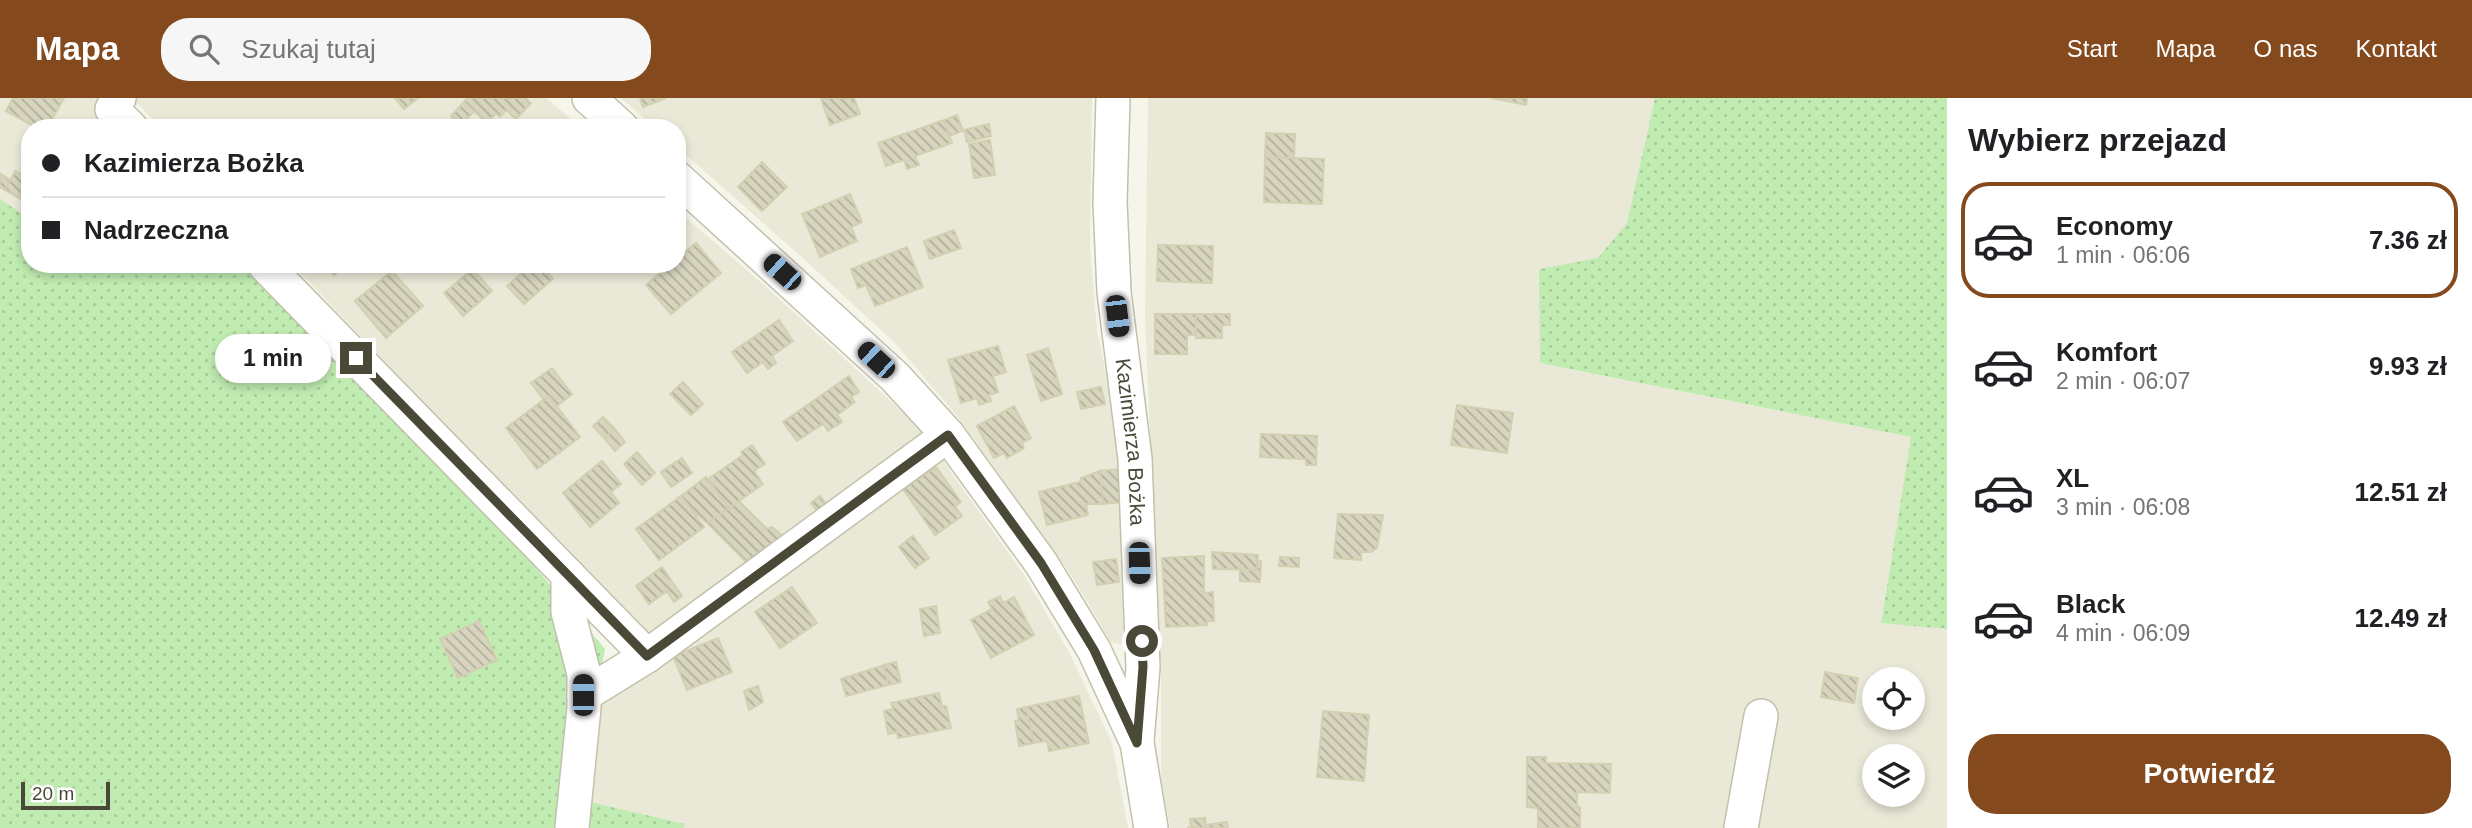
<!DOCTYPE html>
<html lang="pl">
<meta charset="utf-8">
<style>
body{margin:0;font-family:Arial,sans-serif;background:#f6f6f6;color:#202124;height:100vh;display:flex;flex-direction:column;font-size:26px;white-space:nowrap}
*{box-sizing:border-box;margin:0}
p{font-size:23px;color:#757577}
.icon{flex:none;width:38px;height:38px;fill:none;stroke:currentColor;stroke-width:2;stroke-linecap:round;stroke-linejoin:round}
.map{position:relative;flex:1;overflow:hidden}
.drawer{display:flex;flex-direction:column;background:#fff;width:525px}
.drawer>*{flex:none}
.hud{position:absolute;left:21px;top:21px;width:665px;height:154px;border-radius:28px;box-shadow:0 4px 10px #0003;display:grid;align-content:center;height:154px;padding:0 21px;background:#fff}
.fabs{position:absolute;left:1862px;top:569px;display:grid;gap:14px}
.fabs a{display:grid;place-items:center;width:63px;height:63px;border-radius:50%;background:#fff;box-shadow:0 4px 10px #0003;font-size:35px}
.scale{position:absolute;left:21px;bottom:18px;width:89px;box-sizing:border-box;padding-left:7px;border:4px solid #4a4837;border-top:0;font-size:19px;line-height:24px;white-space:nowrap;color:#4a4837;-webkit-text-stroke:5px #fff;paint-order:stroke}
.end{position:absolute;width:32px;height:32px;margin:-16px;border:9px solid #4a4837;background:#fff;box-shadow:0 0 0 4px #fff}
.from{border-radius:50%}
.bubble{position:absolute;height:49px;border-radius:24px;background:#fff;box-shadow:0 4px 10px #0003;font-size:23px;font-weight:700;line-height:49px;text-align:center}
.car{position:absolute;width:21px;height:42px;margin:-21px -10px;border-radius:9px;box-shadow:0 0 5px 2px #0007;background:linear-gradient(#222 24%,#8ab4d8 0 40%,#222 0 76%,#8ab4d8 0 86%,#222 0)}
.hud b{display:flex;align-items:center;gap:24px;height:66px;font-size:26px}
.hud b+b{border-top:2px solid #e0e0e0}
.hud i{width:18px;height:18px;background:#202124}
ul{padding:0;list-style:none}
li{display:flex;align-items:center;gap:21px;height:116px;margin:0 14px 10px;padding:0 7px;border:4px solid transparent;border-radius:28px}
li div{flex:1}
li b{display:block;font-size:26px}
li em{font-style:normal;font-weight:700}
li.current{border-color:#844a1e}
li>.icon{width:63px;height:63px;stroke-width:1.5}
h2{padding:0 21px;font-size:32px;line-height:84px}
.cta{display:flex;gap:14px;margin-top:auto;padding:14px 21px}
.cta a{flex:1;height:80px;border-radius:28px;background:#844a1e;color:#fff;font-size:28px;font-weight:700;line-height:80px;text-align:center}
header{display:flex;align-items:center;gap:42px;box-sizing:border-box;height:98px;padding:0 35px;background:#844a1e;color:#fff}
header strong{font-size:33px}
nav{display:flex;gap:38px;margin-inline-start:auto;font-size:24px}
.search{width:490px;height:63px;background:#f6f6f6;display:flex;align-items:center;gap:18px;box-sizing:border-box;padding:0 24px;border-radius:28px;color:#757577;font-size:26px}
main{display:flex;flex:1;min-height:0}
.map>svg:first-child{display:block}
.residential{fill:#eae9d8;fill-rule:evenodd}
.grass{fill:url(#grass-dots)}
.building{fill:url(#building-back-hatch);stroke:#d3d0b1;stroke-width:2}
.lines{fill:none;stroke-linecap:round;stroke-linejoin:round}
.minor-casing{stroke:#c2c1ac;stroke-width:36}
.minor{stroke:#fff;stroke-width:33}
.route{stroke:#4a4837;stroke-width:9}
.labels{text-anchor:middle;stroke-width:7;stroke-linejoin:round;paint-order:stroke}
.street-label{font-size:21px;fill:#4a4837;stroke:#fff}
</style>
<header>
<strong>Mapa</strong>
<div class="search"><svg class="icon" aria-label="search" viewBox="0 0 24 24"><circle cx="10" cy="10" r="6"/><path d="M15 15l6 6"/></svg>Szukaj tutaj</div>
<nav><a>Start</a><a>Mapa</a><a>O nas</a><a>Kontakt</a></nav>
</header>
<main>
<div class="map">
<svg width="1947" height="730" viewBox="0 0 1947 730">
<defs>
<pattern id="grass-dots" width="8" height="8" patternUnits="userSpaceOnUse" patternTransform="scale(1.75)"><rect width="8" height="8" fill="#c0ebb1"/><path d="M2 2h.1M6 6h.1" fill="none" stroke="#a6cb99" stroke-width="1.8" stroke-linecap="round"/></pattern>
<pattern id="building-back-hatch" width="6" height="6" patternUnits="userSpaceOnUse" patternTransform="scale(1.75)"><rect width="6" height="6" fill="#d8d5bf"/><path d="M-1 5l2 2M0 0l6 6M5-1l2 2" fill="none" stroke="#b1af9c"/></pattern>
</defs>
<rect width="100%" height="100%" fill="#f5f5ea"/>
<!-- residential -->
<path class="residential" d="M0,0h546l36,30h-421l-23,-24 -23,24h-85l-1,92 -29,-21z
M621,0h471l-2,148 7,84 27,133 6,167 -6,15 -13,-3 -40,-67 -114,-159 -61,-72 -91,-84 -128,-113v-19h-22z
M1148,0h507l-28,126 -29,35 -58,104 371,74 -30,185 66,7v199h-777l-9,-49v-101l-16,-359zM1874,581h39v39h-39zM1874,658h39v38h-39z
M677,112l87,75 155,142 105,148 46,79 42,89 16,85h-445l1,-4 -102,-24 11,-88 52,-77 -353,-371h385z"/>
<!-- grass -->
<path class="grass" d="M1655,0h292v531l-66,-6 30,-186 -371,-74 -1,-94 59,-11 29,-35z
M0,101l30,20v45h246l329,385 -12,63 -11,88 103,24 -2,4h-683z"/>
<!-- building -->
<path class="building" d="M13,0h51l-17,30h-10l-31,-17z
M395,0h23l-14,11z
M467,0h58l6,5 -15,16 -10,-9 -6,7 -4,-4 -9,10 -23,-21z
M640,0h26l-23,9z
M824,0h30l6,16 -30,11 -9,-26z
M1492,0h35l-1,7z
M464,4l10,9 -13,14 -10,-9z
M957,17l6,16 -14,5 -5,-16z
M944,22l8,23 -37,13 4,9 -12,4 -3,-9 -18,6 -8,-23z
M989,26l2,12 -24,6 -3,-12z
M1266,35l29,1 -1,24 -29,-1z
M990,42l5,35 -21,3 -5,-34z
M1265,59l59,2 -2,45 -58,-2z
M762,64l25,25 -25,24 -24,-24z
M15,73l15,8v25l-25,-14z
M1,76l9,6 -5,10 -5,-3z
M850,96l12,28 -11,5 6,14 -37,16 -18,-43z
M954,132l7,18 -31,11 -6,-18z
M696,145l25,30 -50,41 -25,-29 24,-21h7v-5z
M1158,147l55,1 -1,37 -55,-2z
M907,149l16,40 -48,19 -9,-21 -8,3 -7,-19z
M325,166h22l-13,11z
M532,166h21l-7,7 7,8 -29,25 -17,-18z
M473,171l19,22 -29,25 -19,-23z
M392,173l31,35 -37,32 -31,-37z
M1155,216h41v21h-9v19h-32z
M1196,216h34v11h-8v13h-26z
M779,222l14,21 -21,15 4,7 -8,6 -5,-7 -16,11 -15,-21z
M998,248l8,26 -13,4 5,16 -9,3 2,6 -12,4 -2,-7 -16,5 -13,-43z
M1048,250l14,46 -21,7 -14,-46z
M552,270l20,26 -15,12 -8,-10 -5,4 -13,-17z
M849,278l10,16 -8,5 4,5 -18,13 5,7 -14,9 -19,-27z
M683,284l20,22 -12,11 -21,-21z
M1101,289l4,17 -24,5 -4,-17z
M549,298l31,41 -43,32 -31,-41z
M809,306l14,20 -26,17 -14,-19z
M1457,307l56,8 -6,40 -56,-8z
M1014,308l17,32 -9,5 2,5 -17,10 -3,-5 -10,5 -17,-32z
M603,319l12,12 -11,9 -11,-12z
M615,331l10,13 -10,9 -11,-13z
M1261,336l56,2 -1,29h-10v-6l-46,-2z
M752,347l13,19 -11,7 9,13 -34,24 -21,-29 35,-24 -2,-3z
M637,354l18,21 -13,12 -18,-21z
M682,360l10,15 -21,14 -10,-15z
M602,363l19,23 -10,8 8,11 -29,24 -27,-34z
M936,369l25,35 -6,4 7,10 -27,19 -32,-46z
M1120,371l3,33 -20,2 -3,-33z
M1100,373l3,33h-17l2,11 -41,10 -8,-33 41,-10 1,-4z
M706,379l23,31 -22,15 -16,-14 -10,-13z
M681,398l23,31 -45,33 -23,-31z
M820,398l7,9 -9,7 -7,-9z
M739,403l28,28 5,-2 12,10 -35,28 -42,-42z
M1338,416l45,1 -6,33 -6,4h-10v8l-27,-2z
M913,438l16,22 -14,10 -16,-21z
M1212,454l46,3 -1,15 -44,-1z
M1204,458v37l9,-1 1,29h-7v4l-41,2 -4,-69z
M1280,459l19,1v9l-20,-1z
M1116,461l3,23 -22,3 -4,-23z
M1257,462l4,1 -1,21 -20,-1v-11h17z
M662,469l20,29 -8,6 -7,-11 -18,13 -13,-18z
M792,489l25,36 -37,25 -25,-36z
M1000,498l3,7 11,-6 20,38 -43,23 -20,-38 21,-11 -4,-7z
M936,508l4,27 -16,3 -4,-27z
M479,523l18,39 -39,18 -18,-39z
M718,540l14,34 -45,18 -14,-34z
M896,564l5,20 -13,3 -4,-20z
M884,567l4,20 -42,11 -5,-17z
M1825,574l33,6 -4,25 -33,-6z
M758,588l5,16 -14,8 -5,-19z
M939,595l3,13h4l5,22 -53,10 -1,-6 -9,2 -4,-23 9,-2 -2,-6z
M1079,598l10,47 -40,8 -2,-10 -13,2 -8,-36z
M1026,609l8,36 -15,3 -4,-25 4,-1 -2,-11z
M1323,613l46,4 -5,66 -47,-4z
M1527,659h19v6l65,1 -1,29 -33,-1v15h3v21h-42v-20l-11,-1z
M1205,720l1,7 21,-3 1,6h-41l4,-1 -1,-8z"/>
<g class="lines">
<!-- minor casing -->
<g class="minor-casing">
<g id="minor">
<path d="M119,0l-7,11 19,19"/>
<path d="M589,0l33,30"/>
<path id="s1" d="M1113,0l-3,104 4,90 21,167 8,208 -6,74"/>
<path d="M677,80l218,199 53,58 93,128 53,87 43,93 14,85"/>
<path d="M264,166l383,392 301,-221"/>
<path d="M568,477v37l16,62v34l-12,120"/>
<path d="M584,597l63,-39"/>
<path d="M1741,730l20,-112"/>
</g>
</g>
<!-- minor -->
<use href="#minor" class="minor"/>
</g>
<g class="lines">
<!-- route -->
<path class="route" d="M356,260l291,298 301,-221 93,128 53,87 43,93 6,-76 -1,-26"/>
</g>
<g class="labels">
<!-- street labels -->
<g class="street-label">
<text dy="7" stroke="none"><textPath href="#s1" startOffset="345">Kazimierza Bożka</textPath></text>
</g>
</g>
</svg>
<div class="fabs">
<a><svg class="icon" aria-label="locate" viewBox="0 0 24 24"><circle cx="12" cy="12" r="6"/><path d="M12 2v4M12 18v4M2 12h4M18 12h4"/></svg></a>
<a><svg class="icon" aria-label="layers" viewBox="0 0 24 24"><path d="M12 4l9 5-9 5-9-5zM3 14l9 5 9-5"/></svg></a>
</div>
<div class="scale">20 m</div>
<i class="end from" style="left:1142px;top:543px"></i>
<i class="end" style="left:356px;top:260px"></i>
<div class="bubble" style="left:215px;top:236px;width:116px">1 min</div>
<i class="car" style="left:782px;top:174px;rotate:312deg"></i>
<i class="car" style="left:1117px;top:218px;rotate:173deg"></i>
<i class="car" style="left:876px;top:262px;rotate:313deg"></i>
<i class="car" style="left:1139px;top:465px;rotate:178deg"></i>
<i class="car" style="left:583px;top:597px;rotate:0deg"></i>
<div class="hud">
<b><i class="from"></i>Kazimierza Bożka</b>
<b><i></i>Nadrzeczna</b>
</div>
</div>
<section class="drawer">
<h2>Wybierz przejazd</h2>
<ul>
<li class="current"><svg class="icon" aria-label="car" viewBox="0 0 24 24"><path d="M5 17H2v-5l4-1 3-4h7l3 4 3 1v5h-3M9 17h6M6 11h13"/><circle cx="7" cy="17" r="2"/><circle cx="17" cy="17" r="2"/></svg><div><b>Economy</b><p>1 min · 06:06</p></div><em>7.36 zł</em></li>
<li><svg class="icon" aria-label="car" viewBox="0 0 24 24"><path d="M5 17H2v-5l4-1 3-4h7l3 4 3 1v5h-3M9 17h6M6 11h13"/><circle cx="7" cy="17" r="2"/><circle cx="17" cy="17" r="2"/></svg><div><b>Komfort</b><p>2 min · 06:07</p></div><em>9.93 zł</em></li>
<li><svg class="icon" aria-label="car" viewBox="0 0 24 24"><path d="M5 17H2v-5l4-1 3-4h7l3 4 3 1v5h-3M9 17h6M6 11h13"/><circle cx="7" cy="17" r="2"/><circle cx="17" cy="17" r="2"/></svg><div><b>XL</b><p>3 min · 06:08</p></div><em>12.51 zł</em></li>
<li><svg class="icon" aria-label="car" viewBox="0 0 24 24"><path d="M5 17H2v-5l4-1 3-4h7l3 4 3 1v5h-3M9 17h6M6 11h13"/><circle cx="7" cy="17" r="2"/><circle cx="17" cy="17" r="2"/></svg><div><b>Black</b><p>4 min · 06:09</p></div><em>12.49 zł</em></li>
</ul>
<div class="cta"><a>Potwierdź</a></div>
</section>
</main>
